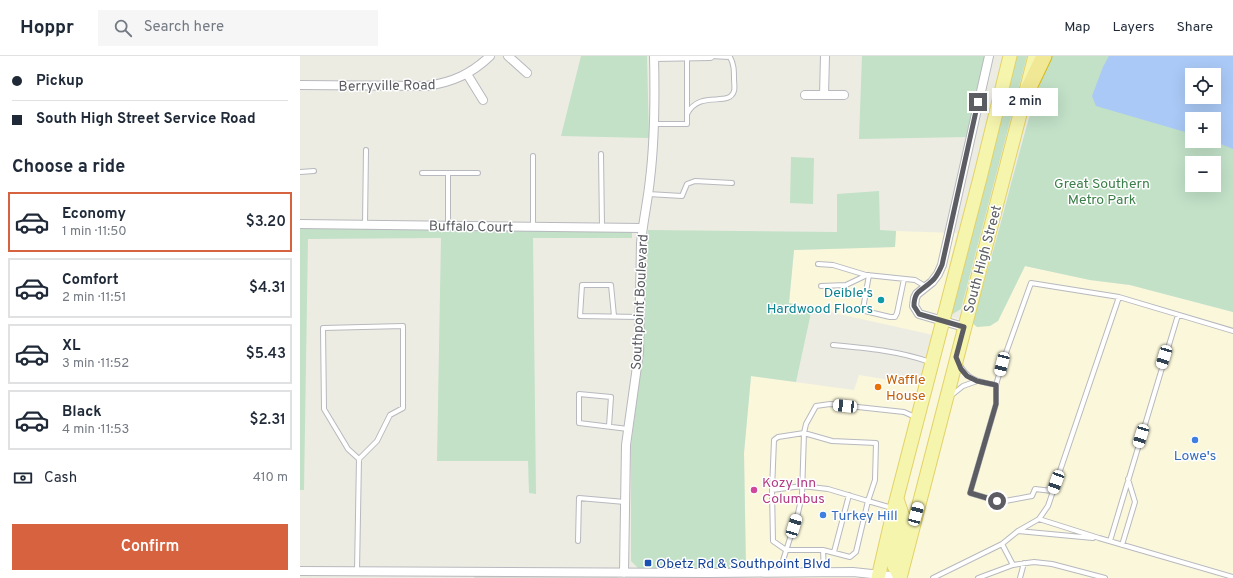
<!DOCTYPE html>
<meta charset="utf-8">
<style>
body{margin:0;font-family:Overpass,sans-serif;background:#f6f6f7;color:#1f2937;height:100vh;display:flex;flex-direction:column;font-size:15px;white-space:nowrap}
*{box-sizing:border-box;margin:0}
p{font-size:13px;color:#747a83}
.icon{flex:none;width:22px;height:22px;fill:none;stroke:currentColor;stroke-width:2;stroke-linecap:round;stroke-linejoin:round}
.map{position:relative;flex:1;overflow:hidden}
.details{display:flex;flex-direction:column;background:#fff;width:300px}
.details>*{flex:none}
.top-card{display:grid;align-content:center;height:88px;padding:0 12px;background:#fff}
.fabs{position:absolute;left:885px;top:12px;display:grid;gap:8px}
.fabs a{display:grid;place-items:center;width:36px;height:36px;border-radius:0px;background:#fff;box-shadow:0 4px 16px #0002;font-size:20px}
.end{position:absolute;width:18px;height:18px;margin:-9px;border:5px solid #5b5d62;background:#fff;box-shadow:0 0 0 2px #fff}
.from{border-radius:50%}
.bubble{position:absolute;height:28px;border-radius:0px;background:#fff;box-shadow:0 4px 16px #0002;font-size:13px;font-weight:600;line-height:28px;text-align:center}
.car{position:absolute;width:12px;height:24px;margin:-12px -6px;border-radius:5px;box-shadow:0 0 3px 1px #0007;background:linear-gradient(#fff 24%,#345 0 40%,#fff 0 76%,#345 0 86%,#fff 0)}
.top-card b{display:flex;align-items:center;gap:14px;height:38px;font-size:15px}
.top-card b+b{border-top:1px solid #e0e1e3}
.top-card i{width:10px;height:10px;background:#1f2937}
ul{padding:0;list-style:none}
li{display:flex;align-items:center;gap:12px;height:60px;margin:0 8px 6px;padding:0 4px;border:2px solid #e0e1e3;border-radius:0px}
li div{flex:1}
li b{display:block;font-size:15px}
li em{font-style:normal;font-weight:600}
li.current{border-color:#d6623f}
li>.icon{width:36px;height:36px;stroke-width:1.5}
h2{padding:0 12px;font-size:18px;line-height:48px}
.pay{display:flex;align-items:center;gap:10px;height:44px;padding:0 12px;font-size:15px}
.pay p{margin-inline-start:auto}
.button{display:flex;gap:8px;margin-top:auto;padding:8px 12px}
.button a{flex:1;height:46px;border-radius:0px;background:#d6623f;color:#fff;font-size:16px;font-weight:600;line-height:46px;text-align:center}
header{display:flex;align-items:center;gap:24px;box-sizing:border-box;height:56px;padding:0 20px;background:#fff;border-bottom:1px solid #e0e1e3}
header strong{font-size:19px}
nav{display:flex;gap:22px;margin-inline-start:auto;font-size:14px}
.search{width:280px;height:36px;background:#f6f6f7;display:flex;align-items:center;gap:10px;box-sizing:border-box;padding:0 14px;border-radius:0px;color:#747a83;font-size:15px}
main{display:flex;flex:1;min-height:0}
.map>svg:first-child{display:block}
.commercial{fill:#faf7db}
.education{fill:#dcdbd1}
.green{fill:#c2e1c7;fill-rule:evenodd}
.water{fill:#aac9f6;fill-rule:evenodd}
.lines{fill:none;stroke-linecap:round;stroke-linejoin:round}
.service-casing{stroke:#b8b9be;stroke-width:6}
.minor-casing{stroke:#b8b9be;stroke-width:10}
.primary-casing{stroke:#e2d266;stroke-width:15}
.motorway-casing{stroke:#d7b918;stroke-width:17}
.service{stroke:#fff;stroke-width:4}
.minor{stroke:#fff;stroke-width:8}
.primary{stroke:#f6f5ae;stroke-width:13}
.motorway{stroke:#f1e895;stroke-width:15}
.route{stroke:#5b5d62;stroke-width:5}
.culture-dot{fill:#0f9aa8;stroke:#fff;stroke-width:1.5}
.food-dot{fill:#e8710a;stroke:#fff;stroke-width:1.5}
.shop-dot{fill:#3f7fe0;stroke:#fff;stroke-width:1.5}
.hotel-dot{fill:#d1479c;stroke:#fff;stroke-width:1.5}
.transit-dot{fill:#1a4fb4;stroke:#fff;stroke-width:1.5}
.labels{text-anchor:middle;stroke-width:3;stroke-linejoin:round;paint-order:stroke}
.street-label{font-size:14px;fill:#5b5d62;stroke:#fff}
.park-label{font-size:14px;fill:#3d7f4a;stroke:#fff}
.culture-label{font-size:14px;fill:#0d838f;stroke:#fff;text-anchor:end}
.food-label{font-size:14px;fill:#c56008;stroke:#fff;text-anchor:start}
.shop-label{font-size:14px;fill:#366cbe;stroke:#fff}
.hotel-label{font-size:14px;fill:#b23c85;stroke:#fff;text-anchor:start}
.transit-label{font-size:14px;fill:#164399;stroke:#fff;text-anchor:start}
</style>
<header>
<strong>Hoppr</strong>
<div class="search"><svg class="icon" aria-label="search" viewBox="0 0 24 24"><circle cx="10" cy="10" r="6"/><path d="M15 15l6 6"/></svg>Search here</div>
<nav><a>Map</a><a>Layers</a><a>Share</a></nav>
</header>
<main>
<section class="details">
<div class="top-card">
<b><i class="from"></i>Pickup</b>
<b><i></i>South High Street Service Road</b>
</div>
<h2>Choose a ride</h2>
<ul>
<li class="current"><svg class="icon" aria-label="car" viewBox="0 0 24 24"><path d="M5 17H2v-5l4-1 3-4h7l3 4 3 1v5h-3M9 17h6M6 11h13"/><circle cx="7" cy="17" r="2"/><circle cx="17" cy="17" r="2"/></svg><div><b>Economy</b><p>1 min · 11:50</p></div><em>$3.20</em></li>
<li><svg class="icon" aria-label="car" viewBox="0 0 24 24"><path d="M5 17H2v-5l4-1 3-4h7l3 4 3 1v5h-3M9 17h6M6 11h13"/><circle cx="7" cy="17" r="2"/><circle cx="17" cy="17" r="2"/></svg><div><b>Comfort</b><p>2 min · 11:51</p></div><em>$4.31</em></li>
<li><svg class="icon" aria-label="car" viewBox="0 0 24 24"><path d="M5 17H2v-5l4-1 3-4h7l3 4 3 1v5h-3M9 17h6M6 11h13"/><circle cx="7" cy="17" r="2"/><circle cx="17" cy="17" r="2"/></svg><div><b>XL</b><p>3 min · 11:52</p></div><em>$5.43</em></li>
<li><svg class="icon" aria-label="car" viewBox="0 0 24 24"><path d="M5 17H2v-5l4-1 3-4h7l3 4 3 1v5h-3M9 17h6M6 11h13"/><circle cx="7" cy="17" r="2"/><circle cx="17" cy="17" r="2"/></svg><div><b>Black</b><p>4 min · 11:53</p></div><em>$2.31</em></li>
</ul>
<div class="pay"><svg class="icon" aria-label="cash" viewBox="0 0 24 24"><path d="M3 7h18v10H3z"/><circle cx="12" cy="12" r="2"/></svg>Cash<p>410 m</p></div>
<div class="button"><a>Confirm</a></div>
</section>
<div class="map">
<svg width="933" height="522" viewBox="0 0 933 522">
<rect width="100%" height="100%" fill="#ecece3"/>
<!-- commercial -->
<path class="commercial" d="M596,175l61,2 -19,80 34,10 26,-2 27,-55 65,14 40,5 103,27v266h-487l-2,-125 7,-77 103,14 5,-15 62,10 12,-50 -144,-32 5,-53 101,-3z"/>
<!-- education -->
<path class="education" d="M175,520l59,1h84v1h-144z"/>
<!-- green -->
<path class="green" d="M281,0h66l2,82 -88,-2z
M562,0h124l-19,81 -108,2z
M717,0h10l-66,253 -10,6z
M751,0h182v256l-103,-27 -40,-5 -65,-14 -27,55 -8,5 -13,1 -5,-4c14,-46 27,-92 39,-139 12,-43 22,-87 40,-128zM892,19h22v22h-22zM892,63h22v22h-22zM892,107h22v22h-22z
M491,101l23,1 -1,46 -23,-1z
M579,135l1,39 16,1 -1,16 -101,3 -5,53 23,5 -16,74 -45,-6 -7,77 2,116h-107l-8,-8v-115l11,-87 6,-129 189,2v-38z
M0,172l332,2v8h-99l3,256 -7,-1 -1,-32h-91l4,-223 -133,1 -4,251h-4z"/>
<!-- water -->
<path class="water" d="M809,0h124v93l-20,-8h1v-22h-22v15l-96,-28 -4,-10 11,-29zM892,19h22v22h-22z"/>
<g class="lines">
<!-- service casing -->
<g class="service-casing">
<path id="service" d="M387,58c13,-25 42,-6 47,-23 1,-3 0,-9 0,-12 0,-8 0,-15 -4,-22l-20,-1
M354,68h33v-67
M301,98l1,73
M0,116l14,-1
M122,117h56
M348,138l34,2 5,-12 8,-3 37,2
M65,168l1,-74
M148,169v-52
M233,171v-71
M518,208l15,1 33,10
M569,219l-6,34 2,2 25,6h5l2,-4 7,-34
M521,230l25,-1 21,-10 48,5 10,6
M819,241l114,34
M314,260l-3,-31h-29l-2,31 59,1
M533,289c33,3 66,6 97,17
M696,329v19l-26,89 27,8h8l27,-5 3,-7 17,2
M653,338l10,-8 14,-5
M309,370l2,-29 -32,-3v29l49,6
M472,434l2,-50 4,-3 26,-4 28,8 44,2 -1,37 -7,21 24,7
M739,463l60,19 134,39
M718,475l75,7
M278,485l1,-43 46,4
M810,485l68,-226
M822,489l13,-43 -7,-23
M523,494l27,7 6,-5 12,-51 -40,-12 -26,-3 -30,4 1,51 13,9h37l1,22
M534,496l15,-57
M713,509l21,-3 18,2 53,14
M57,515l2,-112 18,-18 13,-26 13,-7v-82l-80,2 1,81 24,40 11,10
M479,517l19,-60 4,-18 2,-62 2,-9 10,-18 14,-2 74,8 11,5
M633,522l69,-34 16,-13 21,-12 9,-13 71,-209 -88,-14 -29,81 -6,21c-16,-3 -30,-5 -37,-22
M678,522l35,-13 -11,-21
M720,522l4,-15"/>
</g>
<!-- minor casing -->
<g class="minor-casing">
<path id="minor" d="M208,0l19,17
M354,1l56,-1
M167,18l16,26
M0,29l127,1c26,-4 44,-12 63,-30
M505,39h39
M524,39l1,-39
M0,168l342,4
M664,271l-45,-13 -5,-8 1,-8 2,-4 15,-12 6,-8 4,-9 47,-209
M0,515l408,2 145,-1 47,5
M324,517l2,-128 13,-93 2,-109c2,-22 7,-43 9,-64 5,-41 5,-82 4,-123"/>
</g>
<!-- primary casing -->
<g class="primary-casing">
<path id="primary" d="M597,443l6,18 -9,44v5l6,11
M578,522l16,-69 87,-335 29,-118
M600,522l135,-522"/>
</g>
<!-- motorway casing -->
<g class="motorway-casing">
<path id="motorway" d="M724,42l20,-42"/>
</g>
<!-- service -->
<use href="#service" class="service"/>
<!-- minor -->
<use href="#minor" class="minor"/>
<!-- primary -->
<use href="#primary" class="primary"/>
<!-- motorway -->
<use href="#motorway" class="motorway"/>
</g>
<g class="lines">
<!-- route -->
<path class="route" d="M678,46l-36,163c-3,6 -5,12 -10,16 -10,10 -18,9 -18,25l5,8 45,13 -8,30 5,12 6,7 10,5 19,4v19l-26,89 27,8"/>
</g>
<!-- markers -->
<circle class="culture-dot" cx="581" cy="244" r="4"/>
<circle class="food-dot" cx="578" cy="331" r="4"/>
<g class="shop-dot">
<circle cx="895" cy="384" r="4"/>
<circle cx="523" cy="459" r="4"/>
</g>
<circle class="hotel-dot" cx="454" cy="434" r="4"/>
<rect class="transit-dot" x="344" y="503" width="8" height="8" rx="2"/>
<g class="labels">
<!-- street labels -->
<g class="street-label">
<text transform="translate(87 29) rotate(-1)" y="5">Berryville Road</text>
<text transform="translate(171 170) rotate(1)" y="5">Buffalo Court</text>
<text transform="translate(682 203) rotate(-75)" y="5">South High Street</text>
<text transform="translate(339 246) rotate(-87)" y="5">Southpoint Boulevard</text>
</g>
<!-- park labels -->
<g class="park-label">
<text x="802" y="132">Great Southern<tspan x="802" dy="16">Metro Park</tspan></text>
</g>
<!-- culture labels -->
<g class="culture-label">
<text x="573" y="241">Deible's<tspan x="573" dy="16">Hardwood Floors</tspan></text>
</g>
<!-- food labels -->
<g class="food-label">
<text x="586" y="328">Waffle<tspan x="586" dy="16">House</tspan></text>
</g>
<!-- shop labels -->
<g class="shop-label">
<text x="895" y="404">Lowe's</text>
<text x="531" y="464" text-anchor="start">Turkey Hill</text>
</g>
<!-- hotel labels -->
<g class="hotel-label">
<text x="462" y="431">Kozy Inn<tspan x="462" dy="16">Columbus</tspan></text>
</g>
<!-- transit labels -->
<g class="transit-label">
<text x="356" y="512">Obetz Rd &amp; Southpoint Blvd</text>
</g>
</g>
</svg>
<div class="fabs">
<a><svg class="icon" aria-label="locate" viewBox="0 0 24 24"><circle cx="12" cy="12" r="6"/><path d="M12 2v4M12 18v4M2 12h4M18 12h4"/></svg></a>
<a>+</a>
<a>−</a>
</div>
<i class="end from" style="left:697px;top:445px"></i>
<i class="end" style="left:678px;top:46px"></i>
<div class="bubble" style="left:692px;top:32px;width:66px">2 min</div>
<i class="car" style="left:864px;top:301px;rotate:197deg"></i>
<i class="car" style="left:702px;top:308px;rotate:194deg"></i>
<i class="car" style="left:545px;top:350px;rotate:276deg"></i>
<i class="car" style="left:841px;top:380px;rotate:197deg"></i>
<i class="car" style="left:756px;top:426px;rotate:200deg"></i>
<i class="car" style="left:616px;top:458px;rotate:15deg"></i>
<i class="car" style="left:494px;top:470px;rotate:17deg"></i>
</div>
</main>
